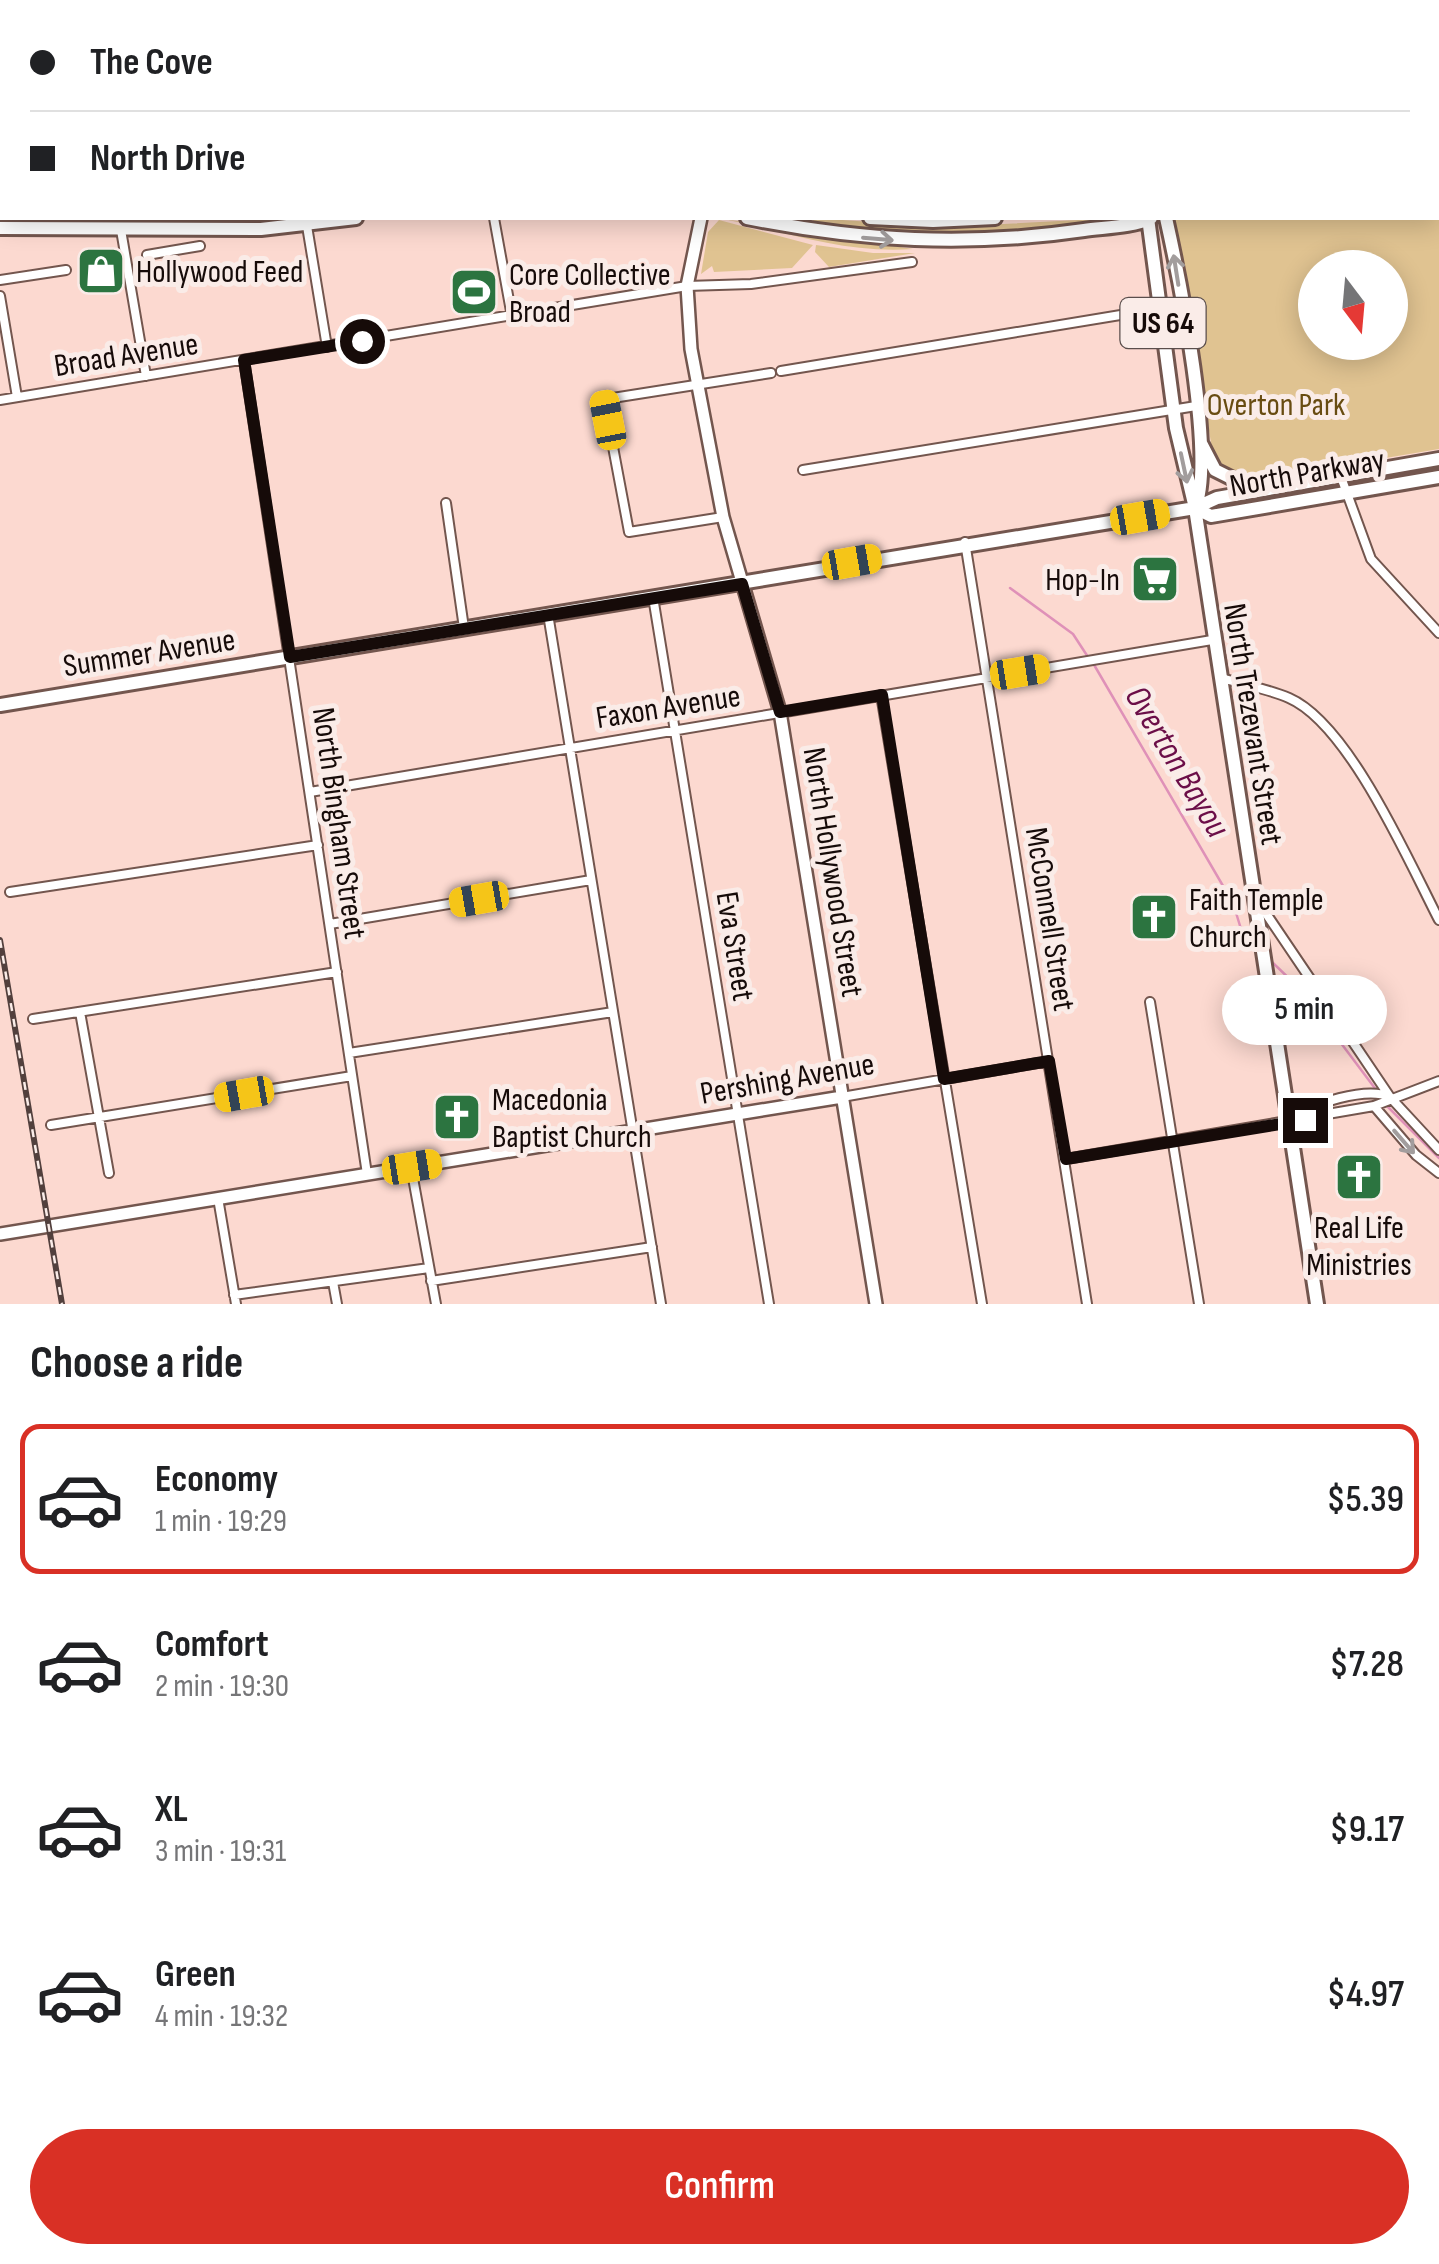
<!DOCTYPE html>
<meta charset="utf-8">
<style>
body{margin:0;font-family:"Sofia Sans Condensed",sans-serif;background:#f6f6f6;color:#202124;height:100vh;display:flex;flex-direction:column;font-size:38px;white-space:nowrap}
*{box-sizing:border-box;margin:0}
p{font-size:32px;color:#757577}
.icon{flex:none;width:55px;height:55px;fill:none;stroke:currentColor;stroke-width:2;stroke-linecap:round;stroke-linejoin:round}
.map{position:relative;height:1304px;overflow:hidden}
.panel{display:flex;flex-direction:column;background:#fff;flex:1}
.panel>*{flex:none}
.guide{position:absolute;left:0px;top:0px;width:1440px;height:220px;box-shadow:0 5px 25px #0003;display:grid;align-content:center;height:220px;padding:0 30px;background:#fff}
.needle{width:65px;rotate:164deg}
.tools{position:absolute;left:1298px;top:250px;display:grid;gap:20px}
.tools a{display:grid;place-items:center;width:110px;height:110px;border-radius:50%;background:#fff;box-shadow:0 5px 25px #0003;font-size:50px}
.end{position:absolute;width:45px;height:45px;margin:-22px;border:12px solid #160b09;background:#fff;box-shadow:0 0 0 5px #fff}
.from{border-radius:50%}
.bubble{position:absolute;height:70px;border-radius:35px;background:#fff;box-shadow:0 5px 25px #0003;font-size:32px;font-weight:600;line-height:70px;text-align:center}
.car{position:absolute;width:30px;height:60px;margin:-30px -15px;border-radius:12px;box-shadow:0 0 8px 2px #0007;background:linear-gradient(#f5c518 24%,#345 0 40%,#f5c518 0 76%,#345 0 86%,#f5c518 0)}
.guide b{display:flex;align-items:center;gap:35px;height:95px;font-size:38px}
.guide b+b{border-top:2px solid #e0e0e0}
.guide i{width:25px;height:25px;background:#202124}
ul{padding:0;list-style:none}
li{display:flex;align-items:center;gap:30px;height:150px;margin:0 20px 15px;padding:0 10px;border:5px solid transparent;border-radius:20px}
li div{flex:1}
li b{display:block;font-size:38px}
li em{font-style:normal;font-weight:600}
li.on{border-color:#d93025}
li>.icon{width:90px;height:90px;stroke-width:1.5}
h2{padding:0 30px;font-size:45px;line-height:120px}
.button{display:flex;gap:20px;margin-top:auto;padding:20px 30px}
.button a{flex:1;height:115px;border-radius:60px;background:#d93025;color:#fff;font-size:40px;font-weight:600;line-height:115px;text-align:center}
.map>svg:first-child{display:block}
.green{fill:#e0c391;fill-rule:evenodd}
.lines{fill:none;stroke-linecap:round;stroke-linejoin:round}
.stream{stroke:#df91b8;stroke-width:2.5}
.street-casing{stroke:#73564e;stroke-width:12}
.secondary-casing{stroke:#73564e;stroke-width:16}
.primary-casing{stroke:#73564e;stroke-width:18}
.street{stroke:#fff;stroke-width:8}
.secondary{stroke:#fff;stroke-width:11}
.primary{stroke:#fff;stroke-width:12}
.rail-casing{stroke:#52403d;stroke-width:6}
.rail{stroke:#faece8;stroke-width:2.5;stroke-dasharray:8;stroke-linecap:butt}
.oneway{stroke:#a29d9d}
.route{stroke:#160b09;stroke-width:12}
.labels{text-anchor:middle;stroke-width:10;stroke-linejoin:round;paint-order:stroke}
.shield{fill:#faece8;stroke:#5a4e4c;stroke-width:2.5}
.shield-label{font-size:30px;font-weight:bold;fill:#160b09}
.poi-label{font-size:32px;fill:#160b09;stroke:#faece8;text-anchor:start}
.street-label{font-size:32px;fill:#160b09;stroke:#faece8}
.park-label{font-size:32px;fill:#684c11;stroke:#faece8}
.water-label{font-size:35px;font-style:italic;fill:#6b0e48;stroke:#faece8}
</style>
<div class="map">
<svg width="1439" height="1304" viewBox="0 0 1439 1304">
<rect width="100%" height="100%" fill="#fcd9d0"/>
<!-- green -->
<path class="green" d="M1140,0h299v449l-190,32h-10l-25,-20 -40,-243h264v-216zM1315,268h75v74h-75z
M236,218h80l-126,7z
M813,218l132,9 172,-9c-112,17 -192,21 -304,4z
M724,219l189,30c-67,5 -125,-17 -189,-30z
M719,220l94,25 -21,23 -78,4 -2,-6 -11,8 7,-42z
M816,245l57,8h42l-86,14 -14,-15z"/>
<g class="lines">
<!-- stream -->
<path class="stream" d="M1010,588l63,46 15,23
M1093,663l140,240 8,26 14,16
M1268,958l33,32 76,101
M1387,1106l52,52"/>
<!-- street casing -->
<g class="street-casing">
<path id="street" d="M267,0l1,2
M453,0l1,2
M817,0v2
M196,2l15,-2
M0,35l2,-1
M0,166l2,-1
M494,218l18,99
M307,226l20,121
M121,230l25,146
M147,255l53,-9
M0,280l66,-10
M0,296l17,101
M244,360l123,814
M781,371l400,-66
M604,399l25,133 94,-15
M0,400l687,-114 64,-2 161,-22
M600,400l171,-27
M803,470l393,-64
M1341,477l30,82 68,74
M446,503l18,125
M965,542l122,762
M653,597l116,707
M548,614l113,690
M1222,678c22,7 47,11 67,20 60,26 120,164 150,222
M881,695l101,609
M310,792l902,-152
M10,892l308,-47
M1259,903l131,194 49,53
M330,924l261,-44
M1150,1002l49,302
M80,1012l29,161
M33,1019l304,-47
M349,1053l264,-41
M842,1097l207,-36
M1374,1106l42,49 23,18
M1290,1118c22,-14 76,-32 100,-21
M51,1125l301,-49
M1066,1159l308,-53 65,-25
M411,1167l25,137
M218,1198l18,106
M431,1281l221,-34
M333,1282l4,22
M234,1295l195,-27"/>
</g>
<!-- secondary casing -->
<g class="secondary-casing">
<path id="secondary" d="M81,0v2
M684,0l1,2
M701,218l-14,68 4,63 32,168 57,195 96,592
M0,1234l842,-137"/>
</g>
<!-- primary casing -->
<g class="primary-casing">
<path id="primary" d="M1109,0l1,2
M1130,0l1,2
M0,209h2
M747,218c114,23 221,29 337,12 21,-3 48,-3 67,-12
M870,218l63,3 62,-3
M1148,218l28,210 19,80 122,796
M1166,218c13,58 50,241 29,290
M0,228l261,1 95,-11
M1201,443l14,27 40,20
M1195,508l16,8 228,-39
M0,705l1195,-197 22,-10 222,-39"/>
</g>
<!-- street -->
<use href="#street" class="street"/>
<!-- secondary -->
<use href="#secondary" class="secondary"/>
<!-- primary -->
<use href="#primary" class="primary"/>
<!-- rail casing -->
<g class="rail-casing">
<path id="rail" d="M0,940l62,364"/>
</g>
<!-- rail -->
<use href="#rail" class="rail"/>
</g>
<!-- one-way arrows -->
<defs><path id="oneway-shaft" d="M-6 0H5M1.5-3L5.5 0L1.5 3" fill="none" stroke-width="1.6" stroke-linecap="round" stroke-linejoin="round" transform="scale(2.5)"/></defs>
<g class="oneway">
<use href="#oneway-shaft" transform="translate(878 239) rotate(5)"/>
<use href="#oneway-shaft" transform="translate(1176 270) rotate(-99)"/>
<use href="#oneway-shaft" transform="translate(1184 468) rotate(78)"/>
<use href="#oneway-shaft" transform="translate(1404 1142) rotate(49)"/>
</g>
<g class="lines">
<!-- route -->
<path class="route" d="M362,341l-118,19 46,297 452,-73 38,128 102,-17 62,384 105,-18 17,98 239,-39"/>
</g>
<!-- icons -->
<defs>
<g id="shop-square" transform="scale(2.5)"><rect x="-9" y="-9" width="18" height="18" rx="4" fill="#2c7440" stroke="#faece8"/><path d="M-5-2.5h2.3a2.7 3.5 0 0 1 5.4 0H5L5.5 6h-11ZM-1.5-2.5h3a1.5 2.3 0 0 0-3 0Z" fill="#fff"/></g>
<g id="stadium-square" transform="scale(2.5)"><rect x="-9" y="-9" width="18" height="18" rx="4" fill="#2c7440" stroke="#faece8"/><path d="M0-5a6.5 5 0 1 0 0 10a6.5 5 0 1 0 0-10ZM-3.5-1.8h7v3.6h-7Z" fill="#fff"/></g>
<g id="supermarket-square" transform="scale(2.5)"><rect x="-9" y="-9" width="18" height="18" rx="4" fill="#2c7440" stroke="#faece8"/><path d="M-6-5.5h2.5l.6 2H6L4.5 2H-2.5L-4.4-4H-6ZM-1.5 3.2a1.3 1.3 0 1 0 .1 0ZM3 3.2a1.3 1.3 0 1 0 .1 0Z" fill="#fff"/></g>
<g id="church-square" transform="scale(2.5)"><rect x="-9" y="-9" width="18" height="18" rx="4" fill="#2c7440" stroke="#faece8"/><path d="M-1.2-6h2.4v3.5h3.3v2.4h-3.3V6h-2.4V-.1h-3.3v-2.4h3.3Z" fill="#fff"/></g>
</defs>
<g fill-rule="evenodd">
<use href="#shop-square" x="101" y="271"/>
<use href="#stadium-square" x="474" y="292"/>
<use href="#supermarket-square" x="1155" y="579"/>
<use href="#church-square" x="1154" y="917"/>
<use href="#church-square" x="457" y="1117"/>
<use href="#church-square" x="1359" y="1177"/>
</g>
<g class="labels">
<!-- shield labels -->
<rect class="shield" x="1120.5" y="298" width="85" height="50" rx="8"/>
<g class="shield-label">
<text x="1163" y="333">US 64</text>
</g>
<!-- poi labels -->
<g class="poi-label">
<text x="136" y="282">Hollywood Feed</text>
<text x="509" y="285">Core Collective<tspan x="509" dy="37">Broad</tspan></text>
<text x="1120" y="590" text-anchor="end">Hop-In</text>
<text x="1189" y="910">Faith Temple<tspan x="1189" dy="37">Church</tspan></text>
<text x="492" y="1110">Macedonia<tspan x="492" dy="37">Baptist Church</tspan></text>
<text x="1359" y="1238" text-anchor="middle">Real Life<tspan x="1359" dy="37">Ministries</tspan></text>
</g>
<!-- street labels -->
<g class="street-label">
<text transform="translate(126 354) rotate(-9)" y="11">Broad Avenue</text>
<text transform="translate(1307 472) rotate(-10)" y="11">North Parkway</text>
<text transform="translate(149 652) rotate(-9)" y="11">Summer Avenue</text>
<text transform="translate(668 706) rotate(-9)" y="11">Faxon Avenue</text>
<text transform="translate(1254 724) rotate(81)" y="11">North Trezevant Street</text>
<text transform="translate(340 823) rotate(82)" y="11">North Bingham Street</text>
<text transform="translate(834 872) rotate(81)" y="11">North Hollywood Street</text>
<text transform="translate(1051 919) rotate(81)" y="11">McConnell Street</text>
<text transform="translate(736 946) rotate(81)" y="11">Eva Street</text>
<text transform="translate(787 1078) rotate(-10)" y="11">Pershing Avenue</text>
</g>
<!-- park labels -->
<g class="park-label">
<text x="1276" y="415">Overton Park</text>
</g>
<!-- water labels -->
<g class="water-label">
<text transform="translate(1178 761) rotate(59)" y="12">Overton Bayou</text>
</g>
</g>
</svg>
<div class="tools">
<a><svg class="needle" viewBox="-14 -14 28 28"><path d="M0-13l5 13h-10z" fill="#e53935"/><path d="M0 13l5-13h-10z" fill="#757577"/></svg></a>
</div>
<i class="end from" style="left:362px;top:341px"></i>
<i class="end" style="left:1305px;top:1120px"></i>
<div class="bubble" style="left:1222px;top:975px;width:165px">5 min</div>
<i class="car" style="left:608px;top:420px;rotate:349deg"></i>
<i class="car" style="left:1140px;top:517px;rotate:80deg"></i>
<i class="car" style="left:852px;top:562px;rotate:80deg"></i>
<i class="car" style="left:1020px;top:672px;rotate:81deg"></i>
<i class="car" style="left:479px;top:899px;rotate:260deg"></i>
<i class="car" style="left:244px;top:1094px;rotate:260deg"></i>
<i class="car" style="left:412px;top:1167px;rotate:81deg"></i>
<div class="guide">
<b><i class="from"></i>The Cove</b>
<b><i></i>North Drive</b>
</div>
</div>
<section class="panel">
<h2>Choose a ride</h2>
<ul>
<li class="on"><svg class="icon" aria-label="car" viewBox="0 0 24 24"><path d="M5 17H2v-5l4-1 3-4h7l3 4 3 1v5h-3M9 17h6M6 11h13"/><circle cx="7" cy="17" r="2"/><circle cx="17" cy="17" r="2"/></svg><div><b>Economy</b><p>1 min · 19:29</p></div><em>$5.39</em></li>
<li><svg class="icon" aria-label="car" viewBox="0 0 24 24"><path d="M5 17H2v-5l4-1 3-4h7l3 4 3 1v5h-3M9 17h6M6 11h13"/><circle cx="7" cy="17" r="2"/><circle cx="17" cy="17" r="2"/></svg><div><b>Comfort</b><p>2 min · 19:30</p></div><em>$7.28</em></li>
<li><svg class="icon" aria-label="car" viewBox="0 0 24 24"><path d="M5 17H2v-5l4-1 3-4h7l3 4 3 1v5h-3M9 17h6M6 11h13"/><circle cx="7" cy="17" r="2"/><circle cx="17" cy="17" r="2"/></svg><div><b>XL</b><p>3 min · 19:31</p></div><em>$9.17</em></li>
<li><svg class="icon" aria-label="car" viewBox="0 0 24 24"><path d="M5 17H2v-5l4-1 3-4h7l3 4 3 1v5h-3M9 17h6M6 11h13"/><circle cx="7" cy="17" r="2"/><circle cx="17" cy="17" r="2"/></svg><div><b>Green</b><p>4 min · 19:32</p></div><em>$4.97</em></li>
</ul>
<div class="button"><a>Confirm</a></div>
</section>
